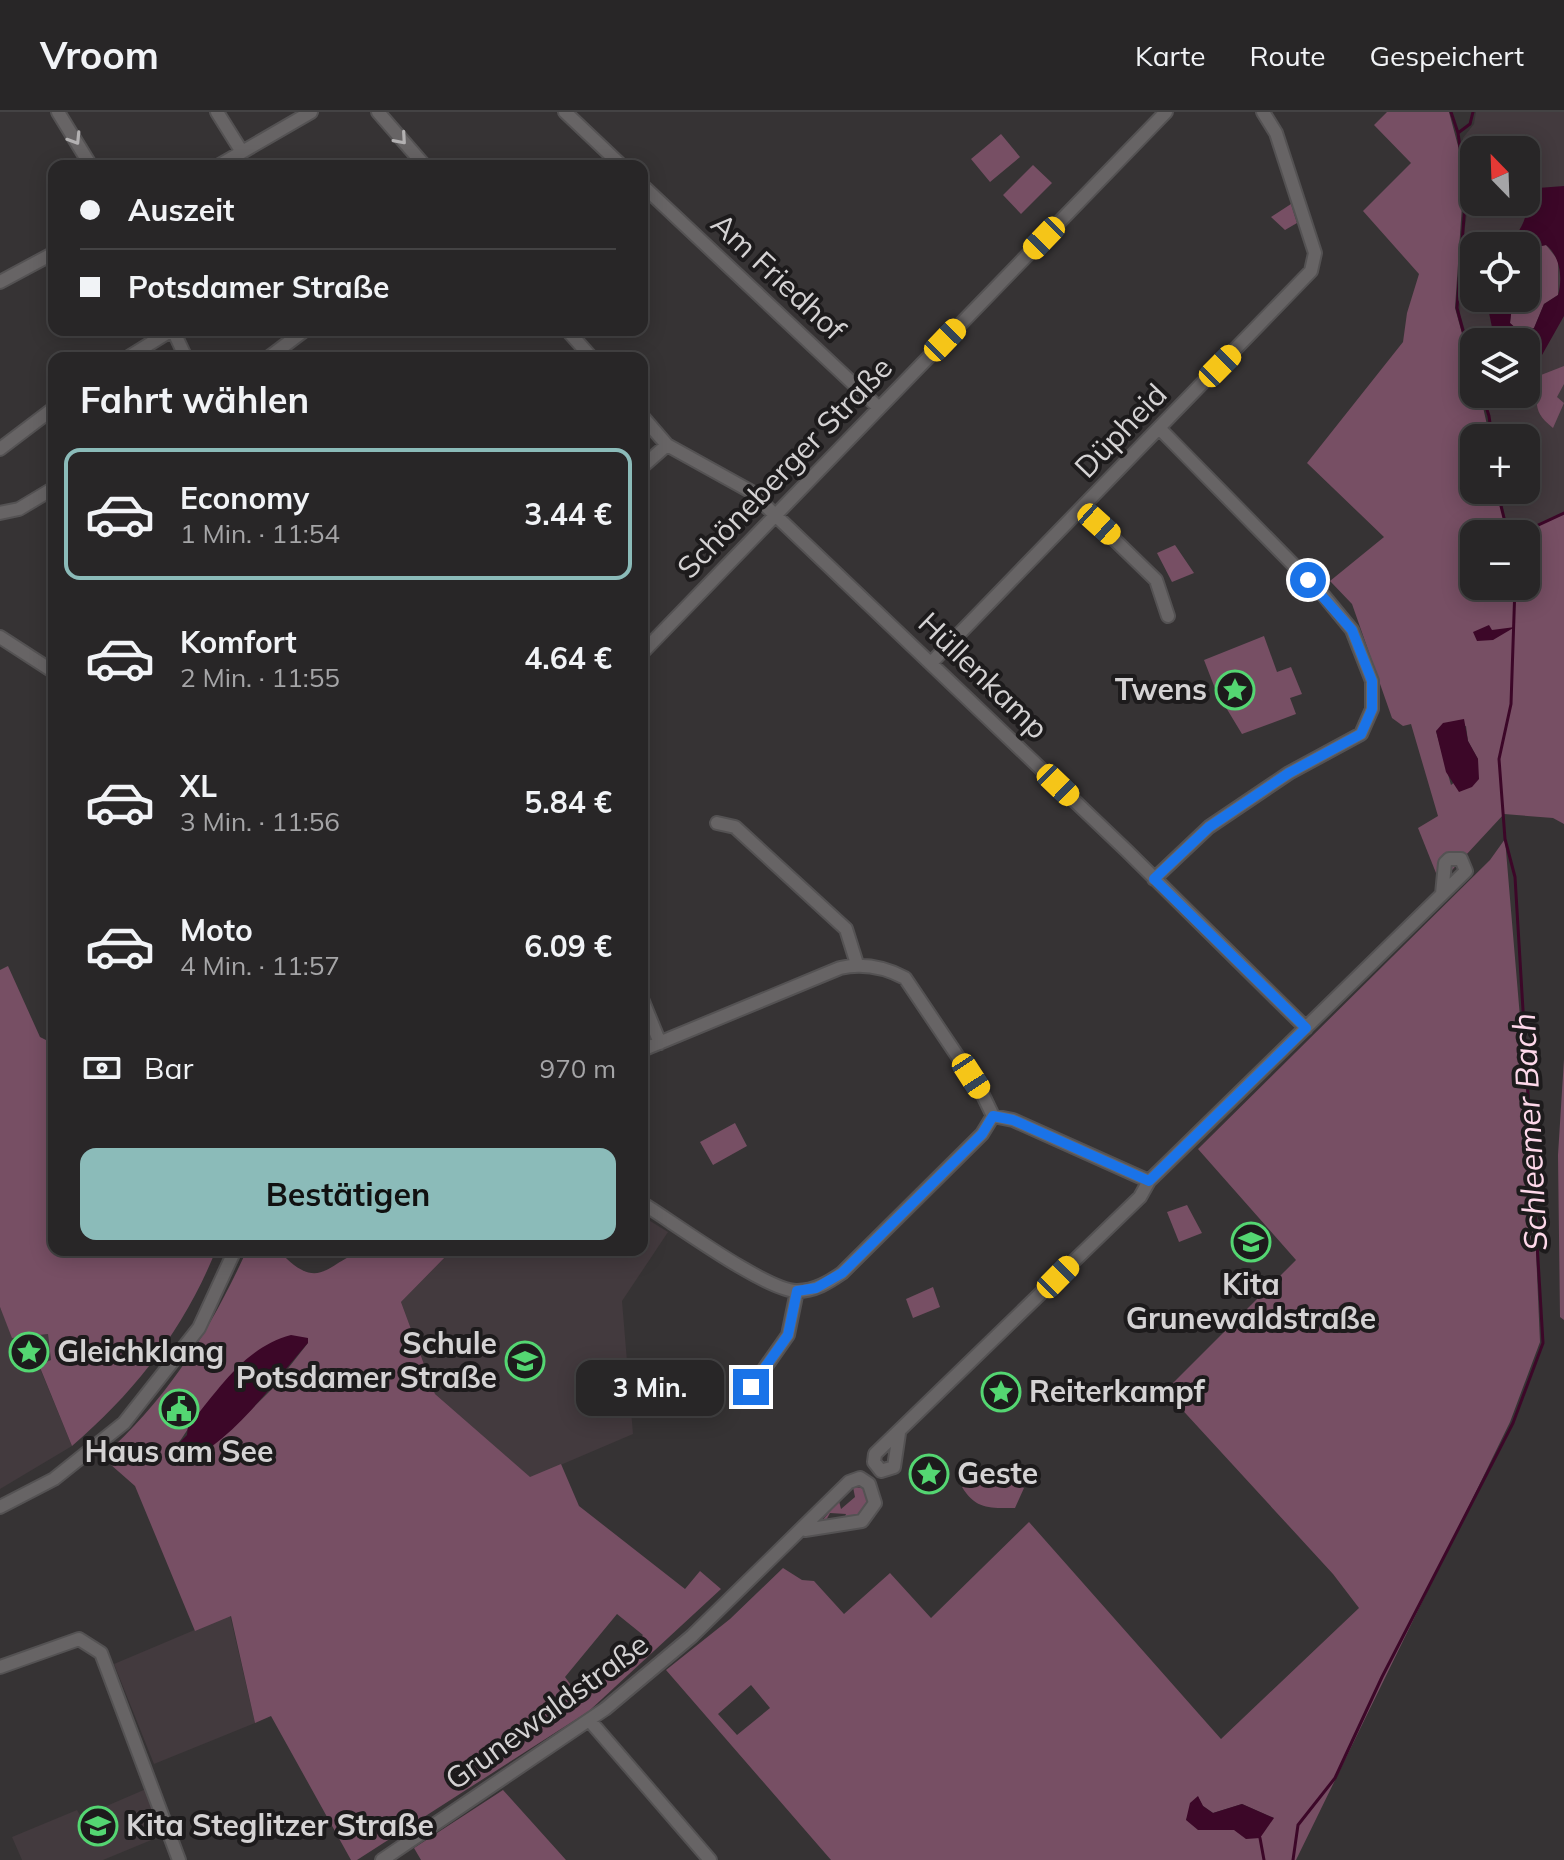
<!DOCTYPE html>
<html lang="de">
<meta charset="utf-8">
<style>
body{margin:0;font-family:Mulish,sans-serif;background:#343233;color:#f1f3f6;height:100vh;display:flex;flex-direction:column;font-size:30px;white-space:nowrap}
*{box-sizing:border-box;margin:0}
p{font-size:26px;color:#a5a5a7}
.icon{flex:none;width:44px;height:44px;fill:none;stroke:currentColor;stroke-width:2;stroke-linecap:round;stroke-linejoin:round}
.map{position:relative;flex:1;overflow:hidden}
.drawer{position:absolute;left:48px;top:240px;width:600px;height:904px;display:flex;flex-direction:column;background:#282627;border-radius:16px;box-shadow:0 4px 20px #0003,0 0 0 2px #444344}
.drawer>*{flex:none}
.guide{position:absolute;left:48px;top:48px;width:600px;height:176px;border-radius:16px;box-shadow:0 4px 20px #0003,0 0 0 2px #444344;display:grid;align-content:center;height:176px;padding:0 32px;background:#282627}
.needle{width:52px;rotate:337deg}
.controls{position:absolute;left:1460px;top:24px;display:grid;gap:16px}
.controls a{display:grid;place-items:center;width:80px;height:80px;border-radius:16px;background:#282627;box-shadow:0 4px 20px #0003,0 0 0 2px #444344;font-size:40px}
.end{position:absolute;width:36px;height:36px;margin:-18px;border:10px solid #1a73e8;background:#fff;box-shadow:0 0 0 4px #fff}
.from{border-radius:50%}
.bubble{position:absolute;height:56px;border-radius:16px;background:#282627;box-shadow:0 4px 20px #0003,0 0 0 2px #444344;font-size:26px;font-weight:700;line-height:56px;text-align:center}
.car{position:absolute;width:24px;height:48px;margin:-24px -12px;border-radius:10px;box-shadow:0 0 6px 2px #0007;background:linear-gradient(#f5c518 24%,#345 0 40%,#f5c518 0 76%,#345 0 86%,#f5c518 0)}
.guide b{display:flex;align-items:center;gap:28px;height:76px;font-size:30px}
.guide b+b{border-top:2px solid #444344}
.guide i{width:20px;height:20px;background:#f1f3f6}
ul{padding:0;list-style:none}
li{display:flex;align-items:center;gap:24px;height:132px;margin:0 16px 12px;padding:0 16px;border:4px solid transparent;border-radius:16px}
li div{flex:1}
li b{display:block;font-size:30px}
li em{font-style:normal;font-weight:700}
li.current{border-color:#8bbbb9}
li>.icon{width:72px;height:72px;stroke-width:1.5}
h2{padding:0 32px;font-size:36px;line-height:96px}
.pay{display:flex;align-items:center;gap:20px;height:88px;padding:0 32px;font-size:30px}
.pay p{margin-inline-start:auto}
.cta{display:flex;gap:16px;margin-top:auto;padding:16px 32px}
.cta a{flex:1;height:92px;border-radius:16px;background:#8bbbb9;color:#111;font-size:32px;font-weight:700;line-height:92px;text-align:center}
header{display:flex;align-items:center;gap:48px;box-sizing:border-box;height:112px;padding:0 40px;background:#282627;border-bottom:2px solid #444344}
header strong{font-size:38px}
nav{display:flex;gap:44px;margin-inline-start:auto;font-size:28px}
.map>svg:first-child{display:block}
.built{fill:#433a3e;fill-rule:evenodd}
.green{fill:#774f64;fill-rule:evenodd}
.water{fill:#3c0728}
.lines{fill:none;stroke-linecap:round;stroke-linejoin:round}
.stream{stroke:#3c0728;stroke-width:3}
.minor-casing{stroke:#545253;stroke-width:16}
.minor{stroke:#676465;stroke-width:12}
.oneway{stroke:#b3b1b2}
.route{stroke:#1a73e8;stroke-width:10}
.labels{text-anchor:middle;stroke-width:8;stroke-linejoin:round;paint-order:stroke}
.street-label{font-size:30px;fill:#d4d2d3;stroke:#1d1b1c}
.poi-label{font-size:30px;font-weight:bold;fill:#d4d2d3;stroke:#1d1b1c;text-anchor:start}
.water-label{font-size:32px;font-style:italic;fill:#fed8ea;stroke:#1d1b1c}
</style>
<header>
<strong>Vroom</strong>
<nav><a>Karte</a><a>Route</a><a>Gespeichert</a></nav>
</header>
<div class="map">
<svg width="1564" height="1748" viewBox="0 0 1564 1748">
<rect width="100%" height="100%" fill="#363334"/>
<!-- built -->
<path class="built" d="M1476,0h88v400l-46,22h-10l-8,-44h26v-52h-32l-9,-44h41v-52h-52v16l-14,-43 1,-59 9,-65 -7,-53 11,-14zM1474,38h52v52h-52zM1474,134h52v52h-52z
M642,1104l26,16 -46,69 11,133 -103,44 -95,-84 -34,-92 51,-52h190z
M0,1195l13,30 35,-3 3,26 -12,6 33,80 -72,43z
M230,1503l25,108 -101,41 -40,-100z
M146,1677l15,47 -58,24h-81l-10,-23 65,-27 4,7z"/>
<!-- green -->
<path class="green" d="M1387,0h62l12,45 2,34 -8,117 19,69v17h6l10,44h-16v52h23l11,44h-34v52h52v-52h-7l45,-20v310l-11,-6 -49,-4 -64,69 -22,-55 20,-12 -27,-92 -8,2 -11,-8 -40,-114 -22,-23 54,-44 -77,-74 96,-121 4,-29 12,-39 -56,-63 48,-48 -37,-38zM1466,614l2,15 10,18 -2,7 -25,19 -15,-54z
M1001,22l19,23 -30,25 -19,-23z
M1033,53l19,18 -31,31 -18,-19z
M1291,92l6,19 -12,7 -14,-13z
M1546,133l12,15v35l-14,9 -10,24 -14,4 -10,-9 3,-25h13v-35l11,-16z
M1564,254v18l-7,13 7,6 -11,25c-22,-17 -17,-28 -12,-53z
M1175,433l19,28 -22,9 -15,-29z
M1264,524l13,36 14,-5 11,27 -12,4 6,16 -54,20 -26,-43 -12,-31z
M1505,727l27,321 8,182 -30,80 -214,438h-465l-165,-190 64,-51 53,-51 19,12 12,1 30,33 46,-41 41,45 98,-96 192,217 138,-131 -26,-34 -168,-183 131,-131 -98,-111 292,-289zM751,1573l19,23 -33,27 -19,-21zM1198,1685l5,9 10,7 29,-9 32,14 -88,2z
M8,854l32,71 14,7v206h162c-32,79 -80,141 -144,196l-33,-81 12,-5 -3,-26 -36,4 -12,-31v-337z
M1564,947v261l-4,-3 -2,-162z
M735,1011l12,23 -34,19 -13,-23z
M1187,1093l15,28 -23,9 -12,-30z
M247,1138h31c45,49 50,6 92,0 27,-4 56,0 82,0l-51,52 34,92 95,83 31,-13 18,42 106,83 15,-18 21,18 -132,122 -232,149h-6l-80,-144 -16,7 -24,-107 -36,15 -60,-145 -33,-29c67,-59 108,-127 145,-207zM308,1231l-37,47 -46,45 -36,24 -17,-9c15,-15 21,-34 38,-49 21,-20 71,-42 98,-58zM617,1502l26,21 -47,53 -20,4 -11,-15z
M933,1175l7,20 -27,11 -7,-19z
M995,1357l29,19 -9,20c-25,0 -39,2 -53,-21z
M853,1375l11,1 5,11 -8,16 -18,6 3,-7 -16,-1 -5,9 -5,1 19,-22 2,8 14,-12z
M503,1678l63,70h-145l-7,-12z"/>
<!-- water -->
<path class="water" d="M1564,74v130l-22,39 -16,7v-20h-31l-9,-44h27l-3,25 10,9 14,-4 10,-24 14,-9c5,-17 2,-39 -12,-50l-9,2 -11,16v-17h-18c12,-16 21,-27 18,-48l12,-10z
M1489,513l3,5 23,-3 -22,13 -16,1 -4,-9z
M1464,607l4,22 10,18 1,20 -7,8 -13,5 -13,-20 -10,-41 7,-8z
M291,1223l17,3v5c-28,31 -85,113 -128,117l-8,-10 15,-15 1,-9c31,-36 55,-78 103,-91z
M1198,1684l5,10 10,7 29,-9 32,14 -14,20 -14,1 -12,-9h-36l-12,-10 4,-17z"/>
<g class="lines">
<!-- stream -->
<path class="stream" d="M1451,0l7,21 8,58 -9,117 17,64
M1458,21l12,-9 3,-12
M1482,282l7,22 3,22
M1497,378l11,44
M1519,422l45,-21
M1260,1726l4,22
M1293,1748l5,-35 37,-47 47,-101 131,-254 30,-80 -28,-466 -10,-38 -6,-80 12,-55 4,-118"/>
<!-- minor casing -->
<g class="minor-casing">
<path id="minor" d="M58,0l33,54
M217,0l25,40
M378,0l47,54
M565,0l57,54
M218,54l93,-54
M642,73l237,223
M0,170l54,-29
M173,218l13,28
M567,218l25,28
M127,246l45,-28
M268,246l37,-28
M642,304l25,29 83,46 377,360 179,177
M0,337l54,-41
M642,355l25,-22
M1083,397l73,71 12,36
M0,401l19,-4 35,-21
M0,525l54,35
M642,541l524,-541
M931,551l380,-392 4,-18 -39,-120 -13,-21
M717,711l18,4 111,102 11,35
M1154,767l55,-52 80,-54 72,-39 11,-25v-28l-20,-51 -28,-34 -164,-167
M642,887l18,44
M642,938l198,-82c22,-5 44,-1 65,10l76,113 12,25
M642,1091c31,19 124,88 155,88 18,0 32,-9 45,-18l140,-139 11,-18 20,4 136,61
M746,1283l42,-60 9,-44
M899,1321l-5,34 -13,4 -7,-9 1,-8 265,-257 9,-16 317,-310 -5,-12h-12l-4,4 -3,31
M0,1395l54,-28 70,-56 75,-95 36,-78
M0,1555l79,-28 22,14 78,207
M590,1609l120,139
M382,1748l223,-151 87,-73 157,-154 11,-4 9,6 6,19 -13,18 -57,9"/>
</g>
<!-- minor -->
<use href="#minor" class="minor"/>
</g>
<!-- one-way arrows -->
<defs><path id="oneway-chevron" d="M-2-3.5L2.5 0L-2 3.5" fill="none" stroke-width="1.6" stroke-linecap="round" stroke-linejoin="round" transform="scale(2)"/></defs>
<g class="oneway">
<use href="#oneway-chevron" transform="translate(75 27) rotate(58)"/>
<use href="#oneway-chevron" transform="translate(401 27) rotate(49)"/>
</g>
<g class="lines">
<!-- route -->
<path class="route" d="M751,1275l37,-52 9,-44 19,-3 26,-15 140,-139 11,-18 20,4 136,61 157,-153 -152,-149 55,-52 80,-54 72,-39 11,-25v-28l-20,-51 -44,-50"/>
</g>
<!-- icons -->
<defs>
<g id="sight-ring" transform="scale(2)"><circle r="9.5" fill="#1d1b1c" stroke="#54d672" stroke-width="1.5"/><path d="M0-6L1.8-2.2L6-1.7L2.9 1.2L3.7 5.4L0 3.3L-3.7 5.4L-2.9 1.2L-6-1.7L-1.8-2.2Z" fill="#54d672"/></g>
<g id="school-ring" transform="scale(2)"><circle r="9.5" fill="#1d1b1c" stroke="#54d672" stroke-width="1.5"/><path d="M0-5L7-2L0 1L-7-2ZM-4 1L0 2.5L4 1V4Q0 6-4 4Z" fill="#54d672"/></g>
<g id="civic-ring" transform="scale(2)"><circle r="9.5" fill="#1d1b1c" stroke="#54d672" stroke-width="1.5"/><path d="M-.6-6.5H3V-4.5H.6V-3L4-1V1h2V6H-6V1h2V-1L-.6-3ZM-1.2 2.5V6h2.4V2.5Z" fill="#54d672"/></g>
</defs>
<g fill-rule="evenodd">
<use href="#sight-ring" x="1235" y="578"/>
<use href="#school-ring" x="1251" y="1130"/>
<use href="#sight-ring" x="29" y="1240"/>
<use href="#school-ring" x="525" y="1249"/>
<use href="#sight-ring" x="1001" y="1280"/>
<use href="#civic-ring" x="179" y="1297"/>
<use href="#sight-ring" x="929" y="1362"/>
<use href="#school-ring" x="98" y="1714"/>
</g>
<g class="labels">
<!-- street labels -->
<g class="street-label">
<text transform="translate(778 165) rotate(43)" y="10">Am Friedhof</text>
<text transform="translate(1121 319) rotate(-46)" y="10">Düpheid</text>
<text transform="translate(785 356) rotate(-46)" y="10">Schöneberger Straße</text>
<text transform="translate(983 564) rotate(44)" y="10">Hüllenkamp</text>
<text transform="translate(547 1600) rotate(-36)" y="10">Grunewaldstraße</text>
</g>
<!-- poi labels -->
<g class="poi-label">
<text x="1207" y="588" text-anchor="end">Twens</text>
<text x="1251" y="1183" text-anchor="middle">Kita<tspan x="1251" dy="34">Grunewaldstraße</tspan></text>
<text x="497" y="1242" text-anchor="end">Schule<tspan x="497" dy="34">Potsdamer Straße</tspan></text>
<text x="57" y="1250">Gleichklang</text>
<text x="1029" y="1290">Reiterkampf</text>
<text x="179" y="1350" text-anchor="middle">Haus am See</text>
<text x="957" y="1372">Geste</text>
<text x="126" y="1724">Kita Steglitzer Straße</text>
</g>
<!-- water labels -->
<g class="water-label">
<text transform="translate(1530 1020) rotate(-93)" y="11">Schleemer Bach</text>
</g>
</g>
</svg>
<div class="controls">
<a><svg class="needle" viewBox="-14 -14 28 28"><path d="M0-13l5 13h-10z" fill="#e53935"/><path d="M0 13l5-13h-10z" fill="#a5a5a7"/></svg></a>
<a><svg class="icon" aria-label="locate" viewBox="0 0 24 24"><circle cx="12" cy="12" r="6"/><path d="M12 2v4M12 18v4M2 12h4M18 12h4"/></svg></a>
<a><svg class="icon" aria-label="layers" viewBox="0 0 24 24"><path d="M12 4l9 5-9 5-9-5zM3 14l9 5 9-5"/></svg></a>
<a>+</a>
<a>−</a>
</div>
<i class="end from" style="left:1308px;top:468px"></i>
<i class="end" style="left:751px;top:1275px"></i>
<div class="bubble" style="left:576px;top:1248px;width:148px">3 Min.</div>
<i class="car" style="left:1044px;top:126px;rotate:224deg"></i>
<i class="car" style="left:945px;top:228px;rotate:44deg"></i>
<i class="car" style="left:1220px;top:254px;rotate:45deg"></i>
<i class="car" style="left:1099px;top:412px;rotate:132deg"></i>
<i class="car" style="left:1058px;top:673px;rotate:134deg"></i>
<i class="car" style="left:971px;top:964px;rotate:147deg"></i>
<i class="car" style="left:1058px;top:1165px;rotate:45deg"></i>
<div class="guide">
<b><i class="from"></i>Auszeit</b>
<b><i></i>Potsdamer Straße</b>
</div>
<section class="drawer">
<h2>Fahrt wählen</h2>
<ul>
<li class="current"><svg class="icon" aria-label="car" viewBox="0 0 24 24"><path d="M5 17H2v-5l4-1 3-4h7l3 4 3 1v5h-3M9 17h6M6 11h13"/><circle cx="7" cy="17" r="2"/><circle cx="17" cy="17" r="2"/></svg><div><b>Economy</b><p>1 Min. · 11:54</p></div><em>3.44 €</em></li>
<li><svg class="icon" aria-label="car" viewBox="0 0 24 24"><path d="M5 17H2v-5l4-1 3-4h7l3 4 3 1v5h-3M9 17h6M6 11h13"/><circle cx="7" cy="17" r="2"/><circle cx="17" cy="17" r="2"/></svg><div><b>Komfort</b><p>2 Min. · 11:55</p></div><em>4.64 €</em></li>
<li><svg class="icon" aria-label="car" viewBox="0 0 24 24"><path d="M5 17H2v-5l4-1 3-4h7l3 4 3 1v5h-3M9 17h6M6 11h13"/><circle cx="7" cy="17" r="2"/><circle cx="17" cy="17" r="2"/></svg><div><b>XL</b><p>3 Min. · 11:56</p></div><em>5.84 €</em></li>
<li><svg class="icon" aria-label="car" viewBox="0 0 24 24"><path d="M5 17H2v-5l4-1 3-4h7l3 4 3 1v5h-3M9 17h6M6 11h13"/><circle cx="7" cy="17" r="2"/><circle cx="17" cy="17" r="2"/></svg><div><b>Moto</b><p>4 Min. · 11:57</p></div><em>6.09 €</em></li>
</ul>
<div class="pay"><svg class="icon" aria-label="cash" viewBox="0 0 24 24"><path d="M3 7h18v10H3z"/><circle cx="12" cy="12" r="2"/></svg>Bar<p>970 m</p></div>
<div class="cta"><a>Bestätigen</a></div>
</section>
</div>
